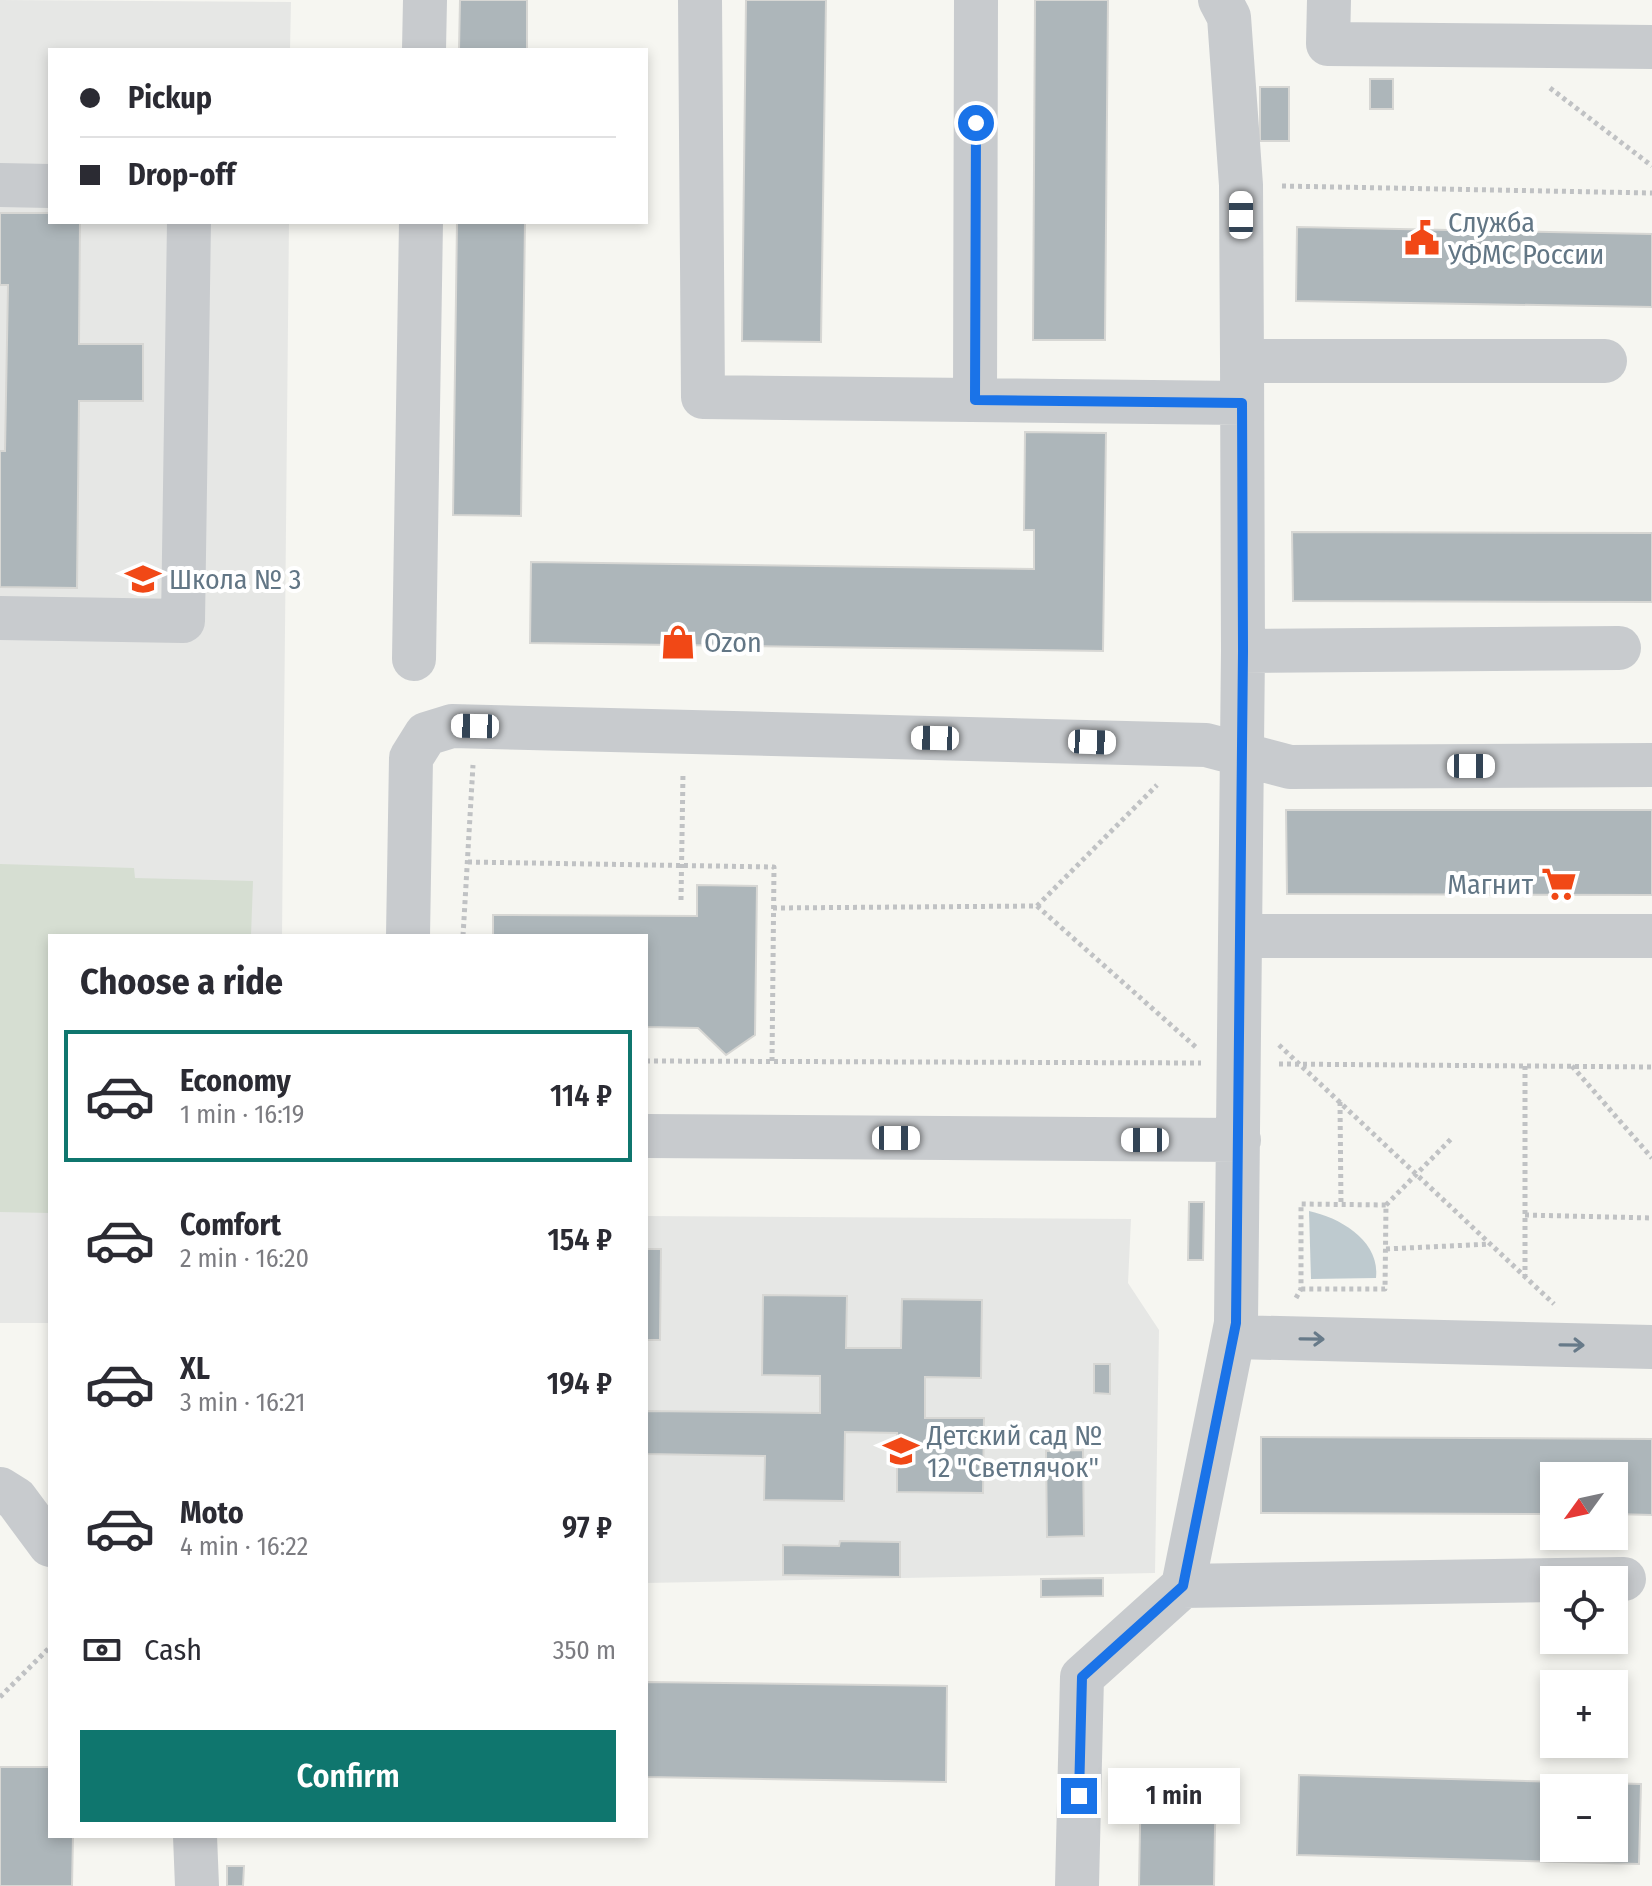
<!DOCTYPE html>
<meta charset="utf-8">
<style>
body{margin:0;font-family:"Fira Sans Condensed",sans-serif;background:#f2f2f3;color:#2b2b33;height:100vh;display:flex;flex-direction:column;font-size:30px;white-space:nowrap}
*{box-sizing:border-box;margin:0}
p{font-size:26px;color:#7c7c81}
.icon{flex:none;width:44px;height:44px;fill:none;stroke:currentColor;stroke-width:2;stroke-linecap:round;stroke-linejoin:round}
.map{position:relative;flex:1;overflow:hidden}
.panel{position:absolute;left:48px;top:934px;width:600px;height:904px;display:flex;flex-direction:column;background:#fff;border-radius:0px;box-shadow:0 4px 12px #0003}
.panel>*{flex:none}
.guide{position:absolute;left:48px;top:48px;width:600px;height:176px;border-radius:0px;box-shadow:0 4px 12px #0003;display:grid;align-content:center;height:176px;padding:0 32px;background:#fff}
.needle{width:52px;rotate:237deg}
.fabs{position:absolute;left:1540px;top:1462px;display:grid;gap:16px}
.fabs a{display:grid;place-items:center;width:88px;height:88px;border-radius:0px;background:#fff;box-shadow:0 4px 12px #0003;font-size:40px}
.end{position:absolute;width:36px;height:36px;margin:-18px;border:10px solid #1a73e8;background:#fff;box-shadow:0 0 0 4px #fff}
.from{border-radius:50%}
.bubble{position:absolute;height:56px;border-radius:0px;background:#fff;box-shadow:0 4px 12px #0003;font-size:26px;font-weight:600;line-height:56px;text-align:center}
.car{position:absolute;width:24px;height:48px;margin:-24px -12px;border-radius:10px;box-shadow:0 0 6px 2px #0007;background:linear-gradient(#fff 24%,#345 0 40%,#fff 0 76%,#345 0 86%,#fff 0)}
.guide b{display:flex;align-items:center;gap:28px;height:76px;font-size:30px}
.guide b+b{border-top:2px solid #e1e1e2}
.guide i{width:20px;height:20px;background:#2b2b33}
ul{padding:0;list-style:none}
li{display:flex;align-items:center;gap:24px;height:132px;margin:0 16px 12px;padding:0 16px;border:4px solid transparent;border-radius:0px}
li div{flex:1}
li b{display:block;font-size:30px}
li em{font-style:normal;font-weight:600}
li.selected{border-color:#0f766e}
li>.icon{width:72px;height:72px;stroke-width:1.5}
h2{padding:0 32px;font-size:36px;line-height:96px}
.pay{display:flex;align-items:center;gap:20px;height:88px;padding:0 32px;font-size:30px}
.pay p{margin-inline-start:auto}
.action{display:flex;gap:16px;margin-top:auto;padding:16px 32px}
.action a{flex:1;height:92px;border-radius:0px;background:#0f766e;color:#fff;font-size:32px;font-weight:600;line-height:92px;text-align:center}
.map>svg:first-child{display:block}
.built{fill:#e6e7e5}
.green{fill:#d6ded2}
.water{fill:#becacf}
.building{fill:#adb6ba;stroke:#d7d7d4;stroke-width:2;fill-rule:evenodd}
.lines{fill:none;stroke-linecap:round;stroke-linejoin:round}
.path{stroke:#c0c2c4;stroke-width:5;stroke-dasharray:4 4;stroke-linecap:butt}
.minor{stroke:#c8cbce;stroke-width:44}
.oneway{stroke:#677a89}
.route{stroke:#1a73e8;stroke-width:10}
.labels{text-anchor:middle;stroke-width:8;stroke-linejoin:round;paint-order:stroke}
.poi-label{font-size:28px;fill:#627685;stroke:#fff;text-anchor:start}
</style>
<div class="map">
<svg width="1652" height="1886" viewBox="0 0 1652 1886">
<rect width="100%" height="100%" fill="#f6f6f1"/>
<!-- built -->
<path class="built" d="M0,0l291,2 -1,48h-240v172h239l-7,714h-232v387h-50z
M646,1216l485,3 -3,64 31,47 -4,243 -509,10z"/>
<!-- green -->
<path class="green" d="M0,864l134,4 1,10 118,3 -2,55h-201v277l-50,-1z"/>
<!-- water -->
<path class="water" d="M1309,1211c32,7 71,30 67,67l-65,1z"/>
<!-- building -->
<path class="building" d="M460,0h67v50h-68z
M746,0h80l-5,342 -79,-1z
M1035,0h73l-3,340h-72z
M1370,79h23v30h-23z
M1260,87h29v54h-29z
M0,213h50v9h30l-1,122h64v57h-64l-2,187 -77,-1v-136h5l3,-166h-8z
M457,222h68l-4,294 -68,-1z
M1297,227l355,7v73l-356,-6z
M1025,432l81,1 -3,218 -573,-8 1,-81 503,7v-39h-10z
M1292,532l360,1v69l-359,-1z
M1286,810h366v85l-365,-1z
M697,885l60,1 -2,149 -29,20 -28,-27 -52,-1v-91h-153v-21l204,1z
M1189,1202h15l-1,58h-15z
M646,1249h15l-1,91h-14z
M763,1295l84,1 -1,52h55l1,-49 80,1 -1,78 -56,-1v41h59l-1,75 -86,-1v-59l-52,-1 -1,69 -80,-1 1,-44 -119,-2v-43l174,2v-37l-58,-1z
M1094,1364h16v30l-16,-1z
M1261,1437l391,2v76l-38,-1v-38h-60v38l-293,-1z
M1083,1450l1,86 -37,1 -1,-86z
M840,1541l60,1v35l-117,-2v-30l56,1z
M1103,1578v18l-62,1v-18z
M646,1682l301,4 -1,96 -300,-5z
M0,1767h50v69h23l-1,50h-72z
M1141,1770l75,1 -2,115h-75z
M1299,1775l342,9 -2,80 -342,-9zM1554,1788h60v60h-60z
M227,1866h17l-1,20h-16z"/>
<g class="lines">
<!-- path -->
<path class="path" d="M1550,88l102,78
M1282,186l370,7
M468,862l306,5 -2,195
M681,900l2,-127
M1037,906l120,-121
M773,908l264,-2 161,143
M463,936l10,-171
M1279,1045l275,259
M646,1061l555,2
M1279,1064l373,3
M1525,1066v211
M1572,1066l80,92
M1340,1102l1,103
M1386,1205l66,-67
M1525,1215l127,3
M1386,1249l105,-5
M1296,1298l5,-9v-85l85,1 -1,84h-84
M0,1697l50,-50"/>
<!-- minor -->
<path class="minor" d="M700,0l3,397 539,6
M1329,0l-1,44 324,3
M424,50l1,-50
M0,185l50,1
M1242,361h363
M975,400l1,-400
M0,618l183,3 6,-399
M1243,651l376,-3
M414,659l7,-437
M408,936l3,-178 15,-24 26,-8 754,19 84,22 362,-2
M1241,936h411
M646,1136l593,4
M1234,1337l418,10
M0,1489l16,10 34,46
M1183,1586l441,-7
M195,1836l2,50
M1077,1886l5,-209 101,-91 53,-263 7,-672 -1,-290 -1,-176 -12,-168 -9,-17"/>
</g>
<!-- one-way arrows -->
<defs><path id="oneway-shaft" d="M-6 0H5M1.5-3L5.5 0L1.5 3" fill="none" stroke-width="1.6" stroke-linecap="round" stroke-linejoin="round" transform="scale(2)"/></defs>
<g class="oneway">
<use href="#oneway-shaft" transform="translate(1312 1339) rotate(1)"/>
<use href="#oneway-shaft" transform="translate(1572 1345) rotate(1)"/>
</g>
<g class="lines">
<!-- route -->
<path class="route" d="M976,123l-1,277 267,3 1,248 -7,672 -53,263 -101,91 -3,119"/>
</g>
<!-- icons -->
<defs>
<g id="civic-bare" transform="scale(2.76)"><path d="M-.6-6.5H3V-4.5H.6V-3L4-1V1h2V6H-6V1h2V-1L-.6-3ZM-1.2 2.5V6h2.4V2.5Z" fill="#f14816" stroke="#fff" stroke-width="2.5" paint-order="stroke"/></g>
<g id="school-bare" transform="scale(2.76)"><path d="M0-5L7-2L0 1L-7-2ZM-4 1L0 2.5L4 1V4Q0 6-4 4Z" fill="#f14816" stroke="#fff" stroke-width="2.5" paint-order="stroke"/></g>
<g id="shop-bare" transform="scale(2.76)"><path d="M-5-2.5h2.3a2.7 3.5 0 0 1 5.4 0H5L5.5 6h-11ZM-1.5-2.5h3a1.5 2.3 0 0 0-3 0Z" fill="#f14816" stroke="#fff" stroke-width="2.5" paint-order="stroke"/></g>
<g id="supermarket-bare" transform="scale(2.76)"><path d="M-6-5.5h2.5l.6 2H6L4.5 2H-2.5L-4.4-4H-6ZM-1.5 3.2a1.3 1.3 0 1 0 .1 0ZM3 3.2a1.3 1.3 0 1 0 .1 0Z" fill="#f14816" stroke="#fff" stroke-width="2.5" paint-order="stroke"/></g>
</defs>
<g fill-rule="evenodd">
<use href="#civic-bare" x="1422" y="238"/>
<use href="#school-bare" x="143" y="579"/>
<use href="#shop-bare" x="678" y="642"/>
<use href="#supermarket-bare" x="1559" y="884"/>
<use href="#school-bare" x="901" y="1451"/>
</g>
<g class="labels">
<!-- poi labels -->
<g class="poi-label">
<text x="1448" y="232">Служба<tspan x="1448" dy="32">УФМС России</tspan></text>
<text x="169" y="589">Школа № 3</text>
<text x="704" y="652">Ozon</text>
<text x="1533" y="894" text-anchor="end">Магнит</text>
<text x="927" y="1445">Детский сад №<tspan x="927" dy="32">12 "Светлячок"</tspan></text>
</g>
</g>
</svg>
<div class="fabs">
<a><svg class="needle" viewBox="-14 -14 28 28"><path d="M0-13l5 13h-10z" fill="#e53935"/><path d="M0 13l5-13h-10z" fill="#7c7c81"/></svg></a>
<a><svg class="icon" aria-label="locate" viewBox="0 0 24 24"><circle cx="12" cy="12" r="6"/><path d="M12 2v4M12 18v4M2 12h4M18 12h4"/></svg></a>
<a>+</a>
<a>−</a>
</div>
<i class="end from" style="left:976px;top:123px"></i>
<i class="end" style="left:1079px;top:1796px"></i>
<div class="bubble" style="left:1108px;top:1768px;width:132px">1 min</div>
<i class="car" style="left:1241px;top:215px;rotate:0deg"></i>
<i class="car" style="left:475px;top:726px;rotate:271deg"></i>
<i class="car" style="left:935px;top:738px;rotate:271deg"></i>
<i class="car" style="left:1092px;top:742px;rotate:92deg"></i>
<i class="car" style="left:1471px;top:766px;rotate:90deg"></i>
<i class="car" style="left:896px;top:1138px;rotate:90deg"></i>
<i class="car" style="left:1145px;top:1140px;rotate:270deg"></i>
<div class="guide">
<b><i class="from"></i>Pickup</b>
<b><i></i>Drop-off</b>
</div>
<section class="panel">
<h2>Choose a ride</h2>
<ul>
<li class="selected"><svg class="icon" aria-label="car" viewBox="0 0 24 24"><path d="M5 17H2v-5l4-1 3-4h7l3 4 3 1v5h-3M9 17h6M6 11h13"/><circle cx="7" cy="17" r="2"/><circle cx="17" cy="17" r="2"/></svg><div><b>Economy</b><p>1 min · 16:19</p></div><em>114 ₽</em></li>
<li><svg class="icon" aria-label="car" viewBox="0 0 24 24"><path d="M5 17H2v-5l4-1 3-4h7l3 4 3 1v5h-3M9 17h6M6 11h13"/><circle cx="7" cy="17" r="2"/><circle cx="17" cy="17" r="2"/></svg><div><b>Comfort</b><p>2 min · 16:20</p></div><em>154 ₽</em></li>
<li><svg class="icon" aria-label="car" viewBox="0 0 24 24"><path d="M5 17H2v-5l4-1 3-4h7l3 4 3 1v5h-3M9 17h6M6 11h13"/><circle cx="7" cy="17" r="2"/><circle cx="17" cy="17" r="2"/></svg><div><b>XL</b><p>3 min · 16:21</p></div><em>194 ₽</em></li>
<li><svg class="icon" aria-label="car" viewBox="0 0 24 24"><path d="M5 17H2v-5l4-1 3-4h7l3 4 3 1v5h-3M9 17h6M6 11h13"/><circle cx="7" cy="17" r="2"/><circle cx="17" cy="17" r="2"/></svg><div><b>Moto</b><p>4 min · 16:22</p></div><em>97 ₽</em></li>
</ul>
<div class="pay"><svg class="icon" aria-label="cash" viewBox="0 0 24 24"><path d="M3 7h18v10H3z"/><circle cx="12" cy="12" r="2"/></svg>Cash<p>350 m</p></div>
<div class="action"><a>Confirm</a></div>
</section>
</div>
